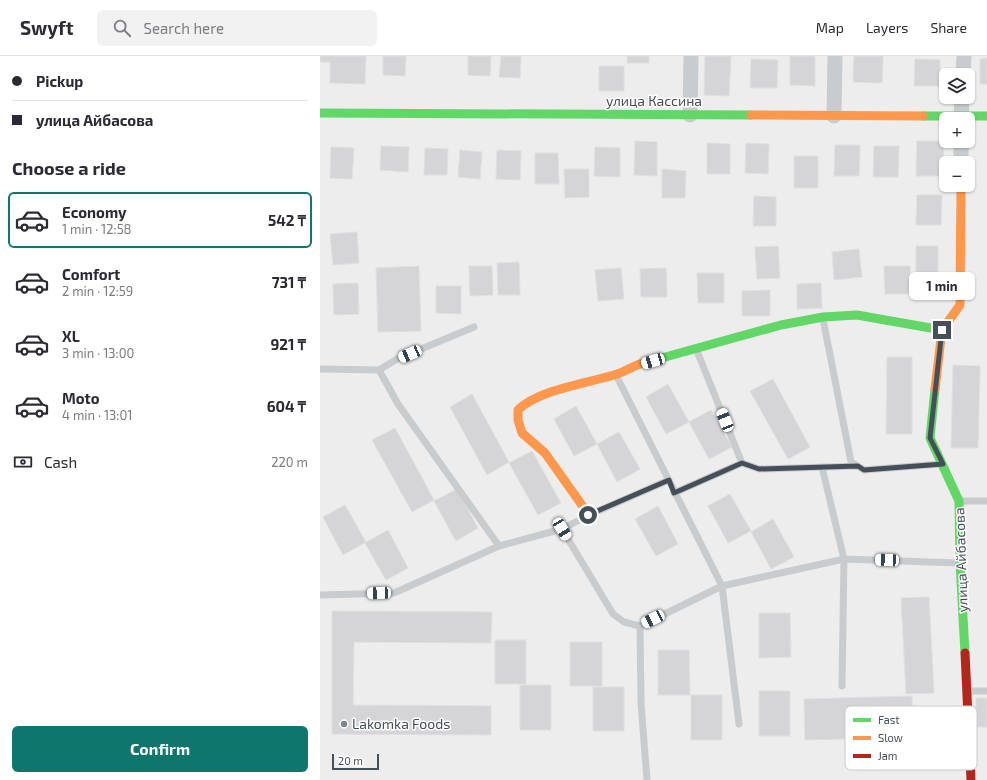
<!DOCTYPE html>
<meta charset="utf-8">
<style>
body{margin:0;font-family:"Exo 2",sans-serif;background:#f2f2f3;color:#2b2b33;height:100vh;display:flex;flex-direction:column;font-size:15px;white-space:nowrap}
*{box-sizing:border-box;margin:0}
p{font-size:13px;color:#7c7c81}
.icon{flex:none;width:22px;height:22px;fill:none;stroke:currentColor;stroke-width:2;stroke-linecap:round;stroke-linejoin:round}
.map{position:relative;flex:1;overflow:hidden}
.side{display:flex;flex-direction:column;background:#fff;width:320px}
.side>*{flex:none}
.top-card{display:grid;align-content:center;height:88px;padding:0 12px;background:#fff}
.tools{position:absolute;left:619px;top:12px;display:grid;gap:8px}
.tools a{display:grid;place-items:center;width:36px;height:36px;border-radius:6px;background:#fff;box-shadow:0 1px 3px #0004;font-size:20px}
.scale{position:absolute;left:12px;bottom:10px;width:47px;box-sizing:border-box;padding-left:4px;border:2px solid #454f59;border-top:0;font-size:11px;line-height:14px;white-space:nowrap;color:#454f59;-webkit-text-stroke:3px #fff;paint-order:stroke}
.end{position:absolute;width:18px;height:18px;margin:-9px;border:5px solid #454f59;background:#fff;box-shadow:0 0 0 2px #fff}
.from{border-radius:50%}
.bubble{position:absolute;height:28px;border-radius:6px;background:#fff;box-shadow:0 1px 3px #0004;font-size:13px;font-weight:700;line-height:28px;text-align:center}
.car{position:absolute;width:12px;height:24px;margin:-12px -6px;border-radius:5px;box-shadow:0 0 3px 1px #0007;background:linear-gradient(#fff 24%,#345 0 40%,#fff 0 76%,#345 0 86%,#fff 0)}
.top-card b{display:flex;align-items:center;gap:14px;height:38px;font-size:15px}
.top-card b+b{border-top:1px solid #e1e1e2}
.top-card i{width:10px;height:10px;background:#2b2b33}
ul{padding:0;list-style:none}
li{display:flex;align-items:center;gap:12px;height:56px;margin:0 8px 6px;padding:0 4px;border:2px solid transparent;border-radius:6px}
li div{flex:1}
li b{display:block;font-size:15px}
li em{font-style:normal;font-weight:700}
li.on{border-color:#0f766e}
li>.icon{width:36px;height:36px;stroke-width:1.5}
h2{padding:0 12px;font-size:18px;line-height:48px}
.pay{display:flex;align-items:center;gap:10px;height:44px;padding:0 12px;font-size:15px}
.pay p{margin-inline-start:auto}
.button{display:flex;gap:8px;margin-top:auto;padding:8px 12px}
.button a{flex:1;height:46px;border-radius:6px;background:#0f766e;color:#fff;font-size:16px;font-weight:700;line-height:46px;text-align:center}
header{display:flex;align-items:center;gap:24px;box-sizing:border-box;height:56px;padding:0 20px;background:#fff;border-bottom:1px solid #e1e1e2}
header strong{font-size:19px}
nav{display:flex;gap:22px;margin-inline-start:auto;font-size:14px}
.search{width:280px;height:36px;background:#f2f2f3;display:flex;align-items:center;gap:10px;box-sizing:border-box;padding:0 14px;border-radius:6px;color:#7c7c81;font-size:15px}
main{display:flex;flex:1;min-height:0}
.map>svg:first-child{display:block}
.building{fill:#d5d5d7;stroke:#dfdfe0}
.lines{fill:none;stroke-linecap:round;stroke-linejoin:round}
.lane{stroke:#c9ccce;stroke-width:7}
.street{stroke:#c9ccce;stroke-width:15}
.fast{stroke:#63d668;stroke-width:9}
.slow{stroke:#ff974d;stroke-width:9}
.jam{stroke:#b3261e;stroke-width:9}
.route{stroke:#454f59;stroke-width:5}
.poi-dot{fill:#80868d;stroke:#fff;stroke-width:1.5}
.labels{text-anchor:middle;stroke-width:3;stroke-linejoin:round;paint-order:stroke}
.street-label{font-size:14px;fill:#454f59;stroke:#fff}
.poi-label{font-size:14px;fill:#454f59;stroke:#fff;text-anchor:start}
.key{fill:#fff;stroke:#c7cacd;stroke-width:1}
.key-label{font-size:11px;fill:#454f59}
</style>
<header>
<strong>Swyft</strong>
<div class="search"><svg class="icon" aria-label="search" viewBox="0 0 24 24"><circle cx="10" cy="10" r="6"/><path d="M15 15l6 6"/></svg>Search here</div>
<nav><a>Map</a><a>Layers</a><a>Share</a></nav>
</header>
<main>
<section class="side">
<div class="top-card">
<b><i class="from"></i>Pickup</b>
<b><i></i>улица Айбасова</b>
</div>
<h2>Choose a ride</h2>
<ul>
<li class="on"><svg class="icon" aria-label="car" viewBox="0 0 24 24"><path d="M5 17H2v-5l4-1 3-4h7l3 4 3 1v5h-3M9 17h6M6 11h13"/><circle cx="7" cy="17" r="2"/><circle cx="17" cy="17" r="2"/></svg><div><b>Economy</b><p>1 min · 12:58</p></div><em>542 ₸</em></li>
<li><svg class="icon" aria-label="car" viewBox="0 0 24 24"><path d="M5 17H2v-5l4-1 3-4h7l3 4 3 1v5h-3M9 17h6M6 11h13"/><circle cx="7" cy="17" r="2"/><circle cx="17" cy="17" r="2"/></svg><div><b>Comfort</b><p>2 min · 12:59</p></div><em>731 ₸</em></li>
<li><svg class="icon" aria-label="car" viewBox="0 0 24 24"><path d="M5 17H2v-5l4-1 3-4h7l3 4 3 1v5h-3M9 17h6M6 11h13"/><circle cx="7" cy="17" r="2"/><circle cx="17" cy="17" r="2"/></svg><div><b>XL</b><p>3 min · 13:00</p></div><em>921 ₸</em></li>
<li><svg class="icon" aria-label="car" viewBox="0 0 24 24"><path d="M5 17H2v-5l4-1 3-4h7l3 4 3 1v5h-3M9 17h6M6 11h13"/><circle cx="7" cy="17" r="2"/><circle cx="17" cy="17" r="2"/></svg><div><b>Moto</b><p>4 min · 13:01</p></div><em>604 ₸</em></li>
</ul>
<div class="pay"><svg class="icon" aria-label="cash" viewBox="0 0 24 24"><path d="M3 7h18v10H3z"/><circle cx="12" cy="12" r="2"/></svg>Cash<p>220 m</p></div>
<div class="button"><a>Confirm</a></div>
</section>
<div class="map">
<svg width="667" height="724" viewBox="0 0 667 724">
<rect width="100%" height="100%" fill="#eeeded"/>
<!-- building -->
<path class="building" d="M0,0h46l-1,28 -35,-1v-21h-10z
M63,0h23l-1,20 -22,-1z
M148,0h23l-1,20 -22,-1z
M181,0h20l-1,22 -21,-1z
M307,0h22v7h-22z
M385,0h26l-2,40 -25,-1z
M470,0h25v30l-25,-1z
M534,0h29l-1,27 -29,-1z
M667,2v26h-7v-25z
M431,3l27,1 -1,28h-27z
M595,3l25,1v26h-26z
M279,10h25v25h-25z
M315,85l22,1v34l-23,-1z
M597,85h27l-1,35h-27z
M387,87l23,1v30h-23z
M426,87l23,1 -1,30 -23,-1z
M515,89h25l-1,31h-25z
M61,90l28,1 -1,25 -28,-2z
M554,90h25l-1,31h-25z
M11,91l23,1 -2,31 -22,-1z
M275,91l25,1v29l-26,-1z
M105,92l23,1 -1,26h-23z
M140,94l22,2 -2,27 -22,-2z
M177,94l24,1 -1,29 -24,-1z
M215,97h23l1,31h-24z
M474,100h24v32h-24z
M244,113h25v28l-24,1z
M342,113l24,2 -1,27h-23z
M597,139h25l-1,30h-25z
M434,140l22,1v29h-23z
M37,176l2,31 -26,2 -3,-31z
M458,190l2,32 -23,1 -2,-32z
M596,190h22v29h-22z
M539,193l3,28 -28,3 -2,-28z
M199,206l1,33h-22l-1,-32z
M99,210l2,65 -43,1 -2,-64z
M149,210h23l1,29 -23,1z
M564,210h26l1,28h-26z
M301,212l3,31 -26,2 -3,-31z
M346,212l1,29h-26l-1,-28z
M377,217h27v30h-26z
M38,227l1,31 -25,1 -1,-31z
M501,227l1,25 -25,1v-25z
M116,230h25v28l-25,-1z
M450,234v26h-28v-25z
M567,301h25v77h-26z
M633,309l27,1 -2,82h-27z
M453,323l37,68 -22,12 -38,-68z
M348,328l21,38 -23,12 -20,-37z
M152,338l37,68 -22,13 -37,-68z
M256,350l21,38 -23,12 -20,-37z
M391,354l21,37 -23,12 -20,-37z
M75,372l39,72 -22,12 -40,-72z
M299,376l21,37 -23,13 -20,-38z
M212,395l29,52 -23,12 -29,-52z
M137,433l21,39 -22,13 -22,-40z
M410,438l21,37 -23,12 -20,-37z
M25,449l21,37 -23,13 -20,-38z
M338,450l20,38 -22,12 -21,-37z
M453,463l21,38 -23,12 -20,-37z
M68,474l20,38 -22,12 -21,-37z
M609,541l5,96 -28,1 -5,-96z
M12,555l160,1 -1,31 -137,-1 -1,63 138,1v29l-159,-1z
M439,557h31l1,44 -32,1z
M175,584h31v44h-31z
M250,586h32v44h-32z
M338,594h31l1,45h-32z
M200,629h31v45h-31z
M273,631h31v44h-31z
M439,635h31v45h-31z
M371,639h31v45h-31z
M592,640l1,41 -108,3 -1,-41z
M656,642h11v29h-11z"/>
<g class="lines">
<!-- lane -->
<path class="lane" d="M503,263l28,143 13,8 77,-6
M377,295l45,112 17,6 99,-3
M0,313l59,1 18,-11 77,-32
M59,314l19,34 101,142
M297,321l105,209 17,138
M502,411l22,92 -2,127
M354,437l68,-30
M641,445h26
M242,473l51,85 11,8 16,4 82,-40 122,-27 114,4
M0,539l74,-2 105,-47 63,-17 27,-14 80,-35
M320,570l1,77 6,77
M648,635h19"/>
<!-- street -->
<path class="street" d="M643,19l1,-19
M370,59l1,-59
M514,60l1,-60
M641,63l1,-22
M641,107v-22"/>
<!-- fast -->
<path class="fast" d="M0,57l431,2
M603,60h64
M320,308l141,-39 42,-8 34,-2 85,15
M615,333l-5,49 29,63 1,62 5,90"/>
<!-- slow -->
<path class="slow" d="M431,59l172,1
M615,333l7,-59 18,-25 1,-120
M269,459l-44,-62 -23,-20 -4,-13v-10c20,-20 69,-27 96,-35 9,-2 17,-8 26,-11"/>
<!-- jam -->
<path class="jam" d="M645,597l6,127"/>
</g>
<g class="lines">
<!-- route -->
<path class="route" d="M268,459l81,-35 5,13 68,-30 17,6 99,-3 6,4 79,-6 -13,-26 12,-108"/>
</g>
<!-- markers -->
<circle class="poi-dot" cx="24" cy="668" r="4"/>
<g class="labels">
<!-- street labels -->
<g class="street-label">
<text x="334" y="50">улица Кассина</text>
<text transform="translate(641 504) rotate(-92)" y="5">улица Айбасова</text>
</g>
<!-- poi labels -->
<g class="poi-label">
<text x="32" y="673">Lakomka Foods</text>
</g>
</g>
<!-- legend -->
<rect x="525" y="650" width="132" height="64" rx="6" class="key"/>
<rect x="533" y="662" width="18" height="4" fill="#63d668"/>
<rect x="533" y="680" width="18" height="4" fill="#ff974d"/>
<rect x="533" y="698" width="18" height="4" fill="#b3261e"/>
<g class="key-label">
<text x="558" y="668">Fast</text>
<text x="558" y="686">Slow</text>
<text x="558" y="704">Jam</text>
</g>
</svg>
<div class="tools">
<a><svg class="icon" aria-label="layers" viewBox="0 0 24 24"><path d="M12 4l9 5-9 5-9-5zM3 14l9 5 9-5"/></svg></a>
<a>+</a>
<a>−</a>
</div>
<div class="scale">20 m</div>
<i class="end from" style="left:268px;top:459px"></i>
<i class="end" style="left:622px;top:274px"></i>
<div class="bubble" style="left:589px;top:216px;width:66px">1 min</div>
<i class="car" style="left:90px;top:298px;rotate:247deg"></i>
<i class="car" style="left:333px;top:305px;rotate:254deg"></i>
<i class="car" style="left:405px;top:364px;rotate:338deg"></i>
<i class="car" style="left:242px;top:473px;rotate:149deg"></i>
<i class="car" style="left:567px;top:504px;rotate:272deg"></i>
<i class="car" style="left:59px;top:537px;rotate:268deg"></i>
<i class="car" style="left:333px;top:563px;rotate:244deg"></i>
</div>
</main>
